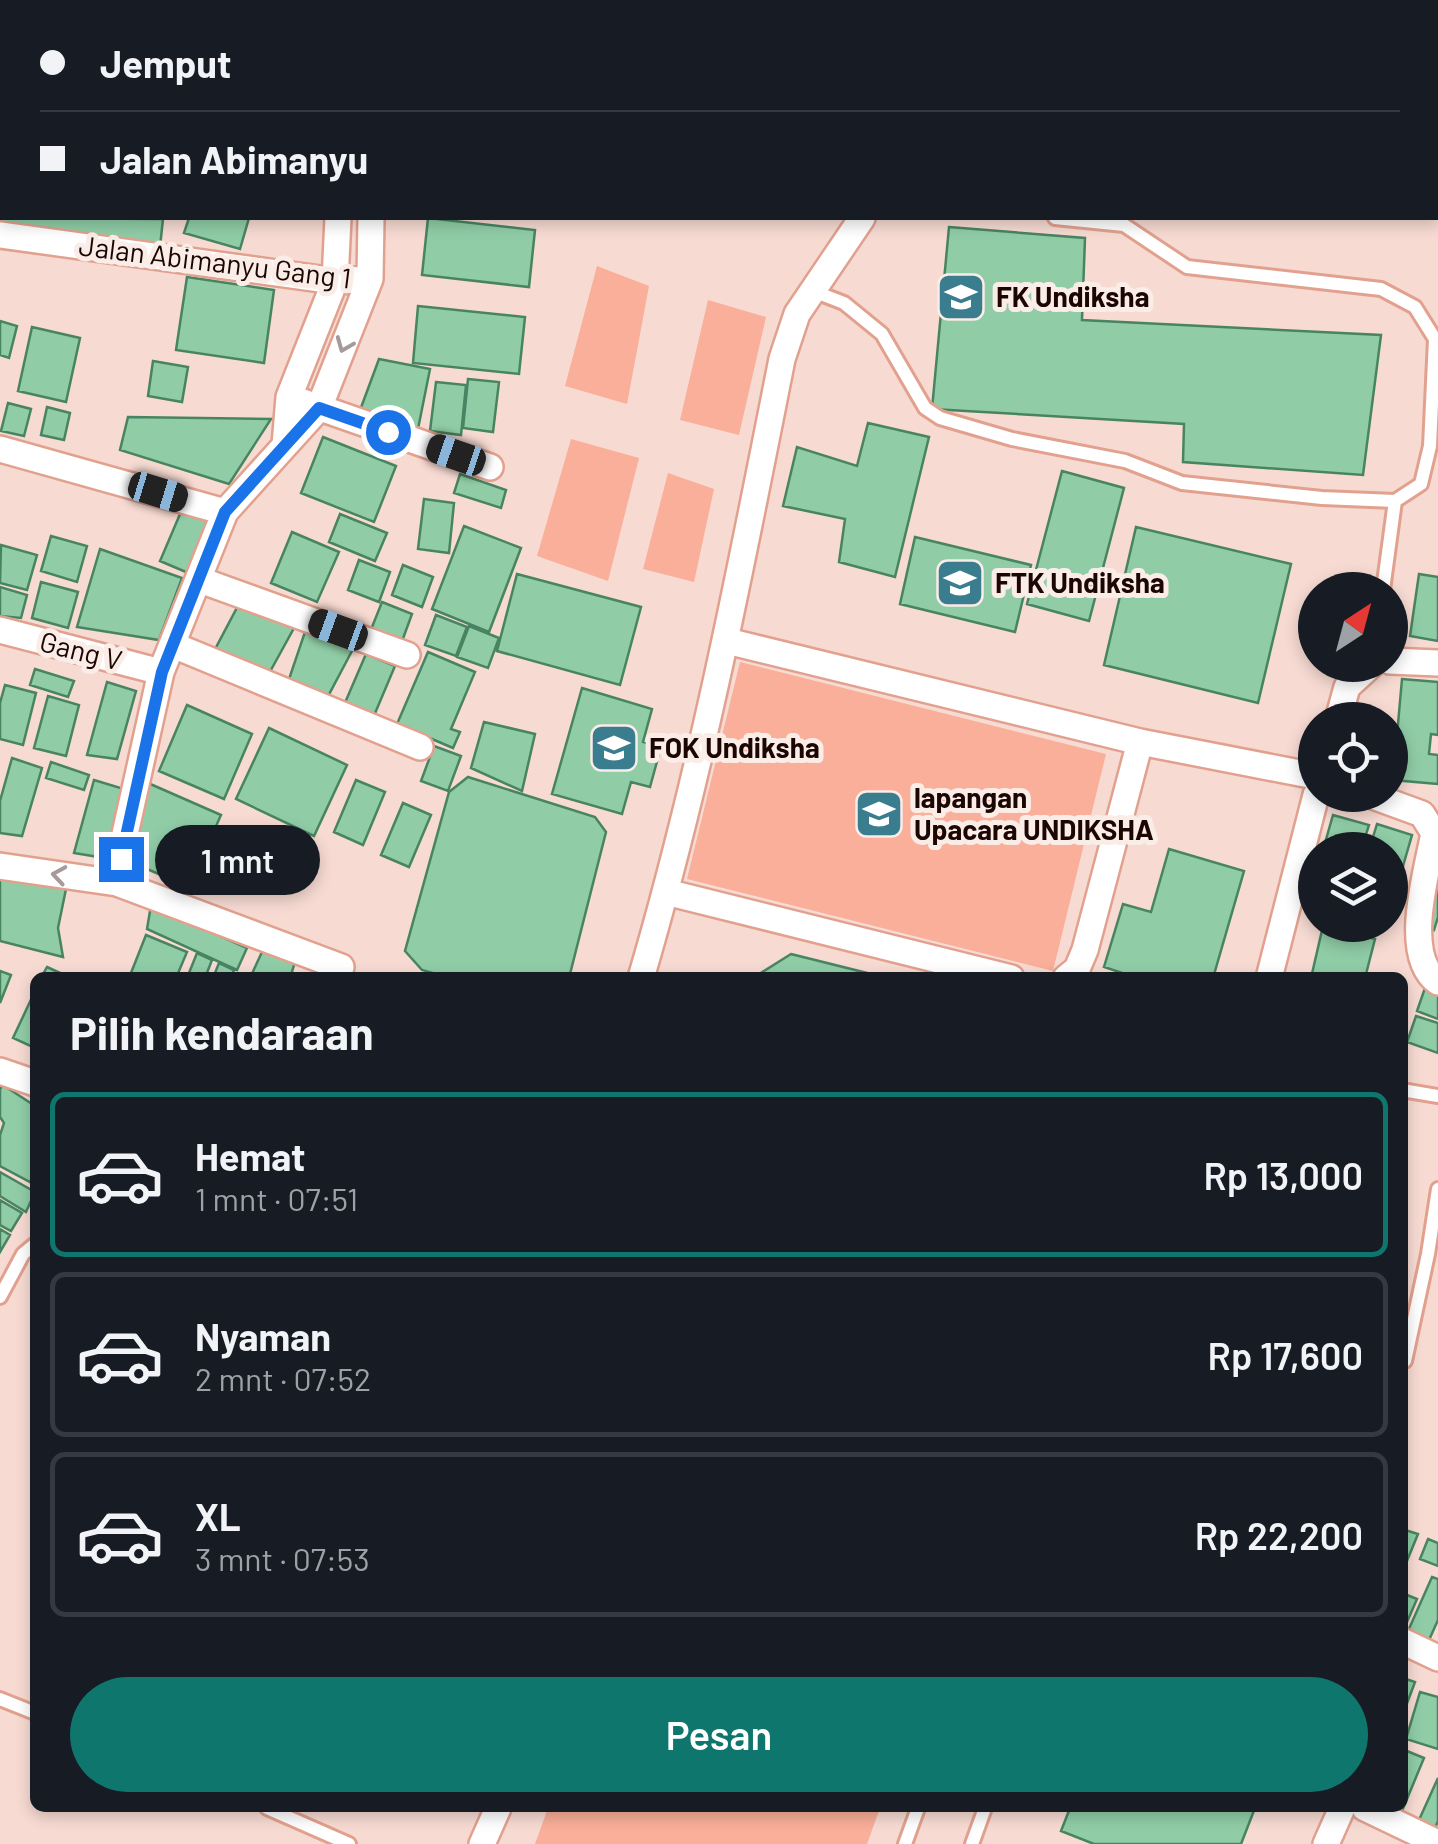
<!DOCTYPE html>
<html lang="id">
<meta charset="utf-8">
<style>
body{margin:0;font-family:Barlow,sans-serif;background:#20242c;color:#f1f3f6;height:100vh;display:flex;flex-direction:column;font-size:38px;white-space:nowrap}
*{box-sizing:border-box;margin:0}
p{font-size:32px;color:#9ea1a6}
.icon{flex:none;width:55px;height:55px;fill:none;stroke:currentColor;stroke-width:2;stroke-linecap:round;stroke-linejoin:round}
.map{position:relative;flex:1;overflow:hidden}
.details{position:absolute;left:30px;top:972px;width:1378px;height:840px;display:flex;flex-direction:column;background:#171b24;border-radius:15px;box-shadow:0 5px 15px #0003}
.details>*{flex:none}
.banner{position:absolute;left:0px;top:0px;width:1440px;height:220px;box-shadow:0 5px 15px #0003;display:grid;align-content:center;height:220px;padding:0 40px;background:#171b24}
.needle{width:65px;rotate:36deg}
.controls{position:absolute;left:1298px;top:572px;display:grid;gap:20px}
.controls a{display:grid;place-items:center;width:110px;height:110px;border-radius:50%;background:#171b24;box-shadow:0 5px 15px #0003;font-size:50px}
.end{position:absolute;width:45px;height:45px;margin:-22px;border:12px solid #1a73e8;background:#fff;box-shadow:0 0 0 5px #fff}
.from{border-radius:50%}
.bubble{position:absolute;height:70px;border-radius:35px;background:#171b24;box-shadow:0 5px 15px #0003;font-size:32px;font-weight:600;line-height:70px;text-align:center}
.car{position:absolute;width:30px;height:60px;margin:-30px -15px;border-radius:12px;box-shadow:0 0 8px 2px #0007;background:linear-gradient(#222 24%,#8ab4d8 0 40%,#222 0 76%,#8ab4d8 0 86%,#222 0)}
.banner b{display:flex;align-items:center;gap:35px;height:95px;font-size:38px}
.banner b+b{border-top:2px solid #363941}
.banner i{width:25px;height:25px;background:#f1f3f6}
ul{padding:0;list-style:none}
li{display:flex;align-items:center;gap:30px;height:165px;margin:0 20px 15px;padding:0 20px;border:5px solid #363941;border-radius:15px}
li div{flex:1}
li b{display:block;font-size:38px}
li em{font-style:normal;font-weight:600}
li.selected{border-color:#0f766e}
li>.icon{width:90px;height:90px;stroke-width:1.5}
h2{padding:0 40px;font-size:45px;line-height:120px}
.action{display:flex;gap:20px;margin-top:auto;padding:20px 40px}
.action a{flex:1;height:115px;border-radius:60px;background:#0f766e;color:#fff;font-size:40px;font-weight:600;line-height:115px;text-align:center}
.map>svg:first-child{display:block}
.green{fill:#f9af99}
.building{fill:#90cda7;stroke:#498462;stroke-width:2.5}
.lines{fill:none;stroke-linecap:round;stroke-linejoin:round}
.service-casing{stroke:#e2a18e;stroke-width:18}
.minor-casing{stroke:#e2a18e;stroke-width:30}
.service{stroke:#fff;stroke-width:12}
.minor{stroke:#fff;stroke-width:25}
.oneway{stroke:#a49b9a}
.route{stroke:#1a73e8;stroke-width:12}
.labels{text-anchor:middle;stroke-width:10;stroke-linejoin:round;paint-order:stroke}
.street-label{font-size:28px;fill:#1c0602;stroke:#faece7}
.poi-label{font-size:28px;font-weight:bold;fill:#1c0602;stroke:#faece7;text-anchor:start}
</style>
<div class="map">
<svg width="1438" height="1844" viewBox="0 0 1438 1844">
<rect width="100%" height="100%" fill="#f7dbd3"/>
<!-- green -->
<path class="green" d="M597,266l52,20 -22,118 -62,-18z
M708,300l58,17 -27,118 -59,-15z
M571,439l68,19 -31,123 -71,-25z
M668,473l46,16 -20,93 -51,-13z
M740,662l366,92 -53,217 -366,-92z
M548,1808h332l-13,36h-332z"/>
<!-- building -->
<path class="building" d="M0,0h275l-273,2v39z
M572,0h159l36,2h-195z
M1214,0h66l29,2h-95z
M0,199l2,19 161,1 -3,28 -160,-19z
M189,218h60l-9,31 -56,-16z
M428,218l107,12 -6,57 -107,-12z
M949,227l136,11 -3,82 299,15 -18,140 -180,-13 1,-38 -252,-15z
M187,277l87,13 -10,73 -88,-13z
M418,306l107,11 -6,57 -106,-11z
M0,321l17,5 -8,32 -9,-3z
M32,327l48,11 -14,64 -48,-11z
M379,359l51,10 -12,60 -59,-16z
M153,361l35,6 -6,35 -34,-6z
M468,379l31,3 -6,50 -30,-4z
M436,382l30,3 -5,50 -31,-4z
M8,403l23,6 -7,27 -23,-5z
M47,407l23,6 -6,27 -23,-5z
M128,417l143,2 -42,65 -109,-34z
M868,423l61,14 -34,140 -56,-15 6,-43 -62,-13 14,-59 60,19z
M323,437l73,29 -22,56 -73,-29z
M1062,471l62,17 -35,133 -62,-17z
M460,474l46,16 -5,18 -47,-15z
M424,499l30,4 -5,50 -31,-4z
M183,507l32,14 -22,54 -33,-14z
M340,514l47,19 -12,28 -46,-19z
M464,526l57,22 -32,84 -57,-23z
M1136,527l155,37 -33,139 -154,-38z
M292,532l47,20 -22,50 -46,-19z
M51,536l36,10 -10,36 -36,-11z
M915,537l116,28 -16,67 -115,-28z
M1,545l36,10 -10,35 -27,-7z
M100,549l82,29 -23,62 -82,-13z
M359,560l31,12 -11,30 -31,-12z
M403,565l30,12 -11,30 -30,-12z
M517,574l124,33 -21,78 -123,-34z
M1419,574l19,3v64l-28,-5z
M41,582l37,10 -10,36 -36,-10z
M0,587l27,8 -6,23 -21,-2z
M240,602l54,26 -28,51 -54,-24z
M382,602l30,12 -11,30 -31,-12z
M436,615l31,12 -11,29 -31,-11z
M308,623l45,26 -27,51 -38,-18z
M469,626l30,12 -11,30 -31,-11z
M428,652l47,20 -24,57 9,3 -7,16 -56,-24z
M366,654l29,12 -22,52 -29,-13z
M35,669l39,12 -6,16 -38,-12z
M1402,679l36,3v53l-7,-1 -2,20 9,1v29l-45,-4z
M107,682l29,9 -19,68 -30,-4z
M5,685l31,8 -13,52 -23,-6v-36z
M582,688l70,21 -9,33 18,5 -11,40 -19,-5 -9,32 -70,-20z
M48,696l31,9 -13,51 -32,-8z
M187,705l65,29 -28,65 -65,-28z
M484,722l51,12 -13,57 -51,-23z
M269,728l78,37 -33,71 -78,-37z
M434,746l27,10 -13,35 -27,-10z
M12,758l30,10 -20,68 -22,-3v-32z
M51,762l38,13 -5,15 -38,-12z
M468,777l127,40 11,15 -37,146h-119l-28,-8 -17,-19 44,-159z
M94,780l30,9 -19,69 -31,-5z
M356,780l29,12 -22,53 -29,-13z
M148,783l73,32 -32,72 -56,-24z
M403,803l28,12 -22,52 -28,-12z
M1333,815l36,10 -8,25h-38z
M1377,824l35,11 -18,62 -4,-1v-46h-21z
M1438,840v77l-4,13 -12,-5z
M1169,849l75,22 -31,107h-76l-33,-11 19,-63 28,8z
M5,875l61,14 -8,39 5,29 -63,-16v-62z
M151,905l96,43 -10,22 -90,-41z
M1323,926l52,13 -10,39h-54z
M146,935l41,17 -11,26h-47z
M262,952l33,10 -5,16h-40z
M197,953l15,7 -7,18h-18z
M791,954l92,23 1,1h-131z
M219,963l15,7 -3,8h-18z
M47,967l24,11h-30z
M0,971l11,4 -11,28z
M1426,985l12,4v30l-21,-8z
M35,991v57l-22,-10z
M1416,1016l22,7v30l-31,-11z
M3,1085l32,21v68l-5,8 -30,-16v-31l4,-12 -4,-6v-28z
M0,1172l35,20 -9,20 -26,-16z
M0,1200l22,13 -11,18 -11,-6z
M0,1229l10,6 -10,17z
M1402,1529l16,5 -16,39z
M1428,1539l10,4v23l-18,-7z
M1432,1577l6,2v41l-9,20 -21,-9z
M1402,1593l15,6 -13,30h-2z
M1403,1678l12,4 -12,32h-1z
M1420,1692l18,5v52l-32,-10z
M1402,1749l22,9 -22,53 -8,-3h8z
M1438,1778v43l-3,7 -16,-8z
M1070,1808h185l-14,36h-147l-33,-13z"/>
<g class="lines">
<!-- service casing -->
<g class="service-casing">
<path id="service" d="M813,291l31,12 38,31 43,74 15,10 72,21 113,22 57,22 140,15 73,3 26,-17 9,-38 5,-107 -20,-32 -34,-18 -194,-22 -63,-42 -69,-7
M1383,590l12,-89
M1402,1090l36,6
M0,1297l23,-43 12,-10
M1405,1361l23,-107 10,-65
M0,1699l35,14
M267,1808l82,36
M905,1844l13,-36
M972,1844l13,-36"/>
</g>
<!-- minor casing -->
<g class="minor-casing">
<path id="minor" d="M345,0v2
M376,0v2
M983,2l2,-2
M0,235l335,46 35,-2
M303,402l187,65
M285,445l4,-48 46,-116 3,-63
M0,449l225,63
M200,580l207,75
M0,630l161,42
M727,641l413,101 175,34
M173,645l247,102
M1390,661l48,2
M1338,720l9,-33 24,-22
M1370,795l52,19 12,19c-7,38 -33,123 4,149
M0,866l117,17 224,84
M117,883l8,-49 36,-162 64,-160 94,-104 51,-129 1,-61
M666,892l345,86
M641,978c60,-204 100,-411 141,-619l15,-45 65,-96
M1066,978l11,-9 8,-19 55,-208
M1269,978l47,-183
M0,1071l35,12
M1402,1641l36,17
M1365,1808l73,35
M482,1844l16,-36
M1326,1844l16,-36"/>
</g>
<!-- service -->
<use href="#service" class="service"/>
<!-- minor -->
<use href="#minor" class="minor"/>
</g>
<!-- one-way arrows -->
<defs><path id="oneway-chevron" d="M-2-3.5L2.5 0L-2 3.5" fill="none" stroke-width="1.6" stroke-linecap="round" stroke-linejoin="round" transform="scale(2.5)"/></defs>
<g class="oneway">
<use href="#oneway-chevron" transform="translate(344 345) rotate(112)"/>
<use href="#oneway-chevron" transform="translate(59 875) rotate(-171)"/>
</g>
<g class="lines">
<!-- route -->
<path class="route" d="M121,859l41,-187 63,-160 94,-104 69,24"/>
</g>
<!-- icons -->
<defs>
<g id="university-square" transform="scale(2.5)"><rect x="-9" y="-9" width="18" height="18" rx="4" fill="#3a7d8e" stroke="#faece7"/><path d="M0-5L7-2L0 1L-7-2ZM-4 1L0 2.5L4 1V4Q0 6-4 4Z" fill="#fff"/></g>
</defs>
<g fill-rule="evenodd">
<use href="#university-square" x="961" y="297"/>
<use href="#university-square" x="960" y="583"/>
<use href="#university-square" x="614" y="748"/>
<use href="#university-square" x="879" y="814"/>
</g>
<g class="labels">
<!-- street labels -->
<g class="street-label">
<text transform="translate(215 262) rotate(7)" y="10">Jalan Abimanyu Gang 1</text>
<text transform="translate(81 651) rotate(14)" y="10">Gang V</text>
</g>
<!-- poi labels -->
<g class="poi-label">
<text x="996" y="307">FK Undiksha</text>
<text x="995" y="593">FTK Undiksha</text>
<text x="649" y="758">FOK Undiksha</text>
<text x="914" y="808">lapangan<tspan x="914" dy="32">Upacara UNDIKSHA</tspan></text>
</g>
</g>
</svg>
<div class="controls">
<a><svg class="needle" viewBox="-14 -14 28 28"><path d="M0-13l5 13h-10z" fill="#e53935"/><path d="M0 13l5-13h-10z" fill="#9ea1a6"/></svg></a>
<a><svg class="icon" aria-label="locate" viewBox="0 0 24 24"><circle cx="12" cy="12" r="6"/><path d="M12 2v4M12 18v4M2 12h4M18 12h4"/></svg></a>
<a><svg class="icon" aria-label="layers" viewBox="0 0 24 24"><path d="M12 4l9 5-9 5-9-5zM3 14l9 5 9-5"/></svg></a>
</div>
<i class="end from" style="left:388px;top:432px"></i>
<i class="end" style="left:121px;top:859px"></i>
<div class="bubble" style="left:155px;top:825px;width:165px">1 mnt</div>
<i class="car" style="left:456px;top:455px;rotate:289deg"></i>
<i class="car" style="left:158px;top:492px;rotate:107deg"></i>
<i class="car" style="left:338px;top:630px;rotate:290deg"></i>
<div class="banner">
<b><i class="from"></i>Jemput</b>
<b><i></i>Jalan Abimanyu</b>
</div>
<section class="details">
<h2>Pilih kendaraan</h2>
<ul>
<li class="selected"><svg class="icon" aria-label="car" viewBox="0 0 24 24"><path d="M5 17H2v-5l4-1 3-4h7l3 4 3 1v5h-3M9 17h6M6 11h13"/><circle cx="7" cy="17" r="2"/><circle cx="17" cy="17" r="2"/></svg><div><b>Hemat</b><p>1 mnt · 07:51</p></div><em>Rp 13,000</em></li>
<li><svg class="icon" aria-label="car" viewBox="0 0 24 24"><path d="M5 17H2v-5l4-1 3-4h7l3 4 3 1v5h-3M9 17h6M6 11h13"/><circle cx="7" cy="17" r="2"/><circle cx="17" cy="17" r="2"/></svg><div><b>Nyaman</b><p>2 mnt · 07:52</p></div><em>Rp 17,600</em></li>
<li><svg class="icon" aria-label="car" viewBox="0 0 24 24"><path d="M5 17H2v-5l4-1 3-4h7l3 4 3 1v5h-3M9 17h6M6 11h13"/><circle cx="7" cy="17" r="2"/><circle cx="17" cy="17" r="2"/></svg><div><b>XL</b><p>3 mnt · 07:53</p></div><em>Rp 22,200</em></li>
</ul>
<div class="action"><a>Pesan</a></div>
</section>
</div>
